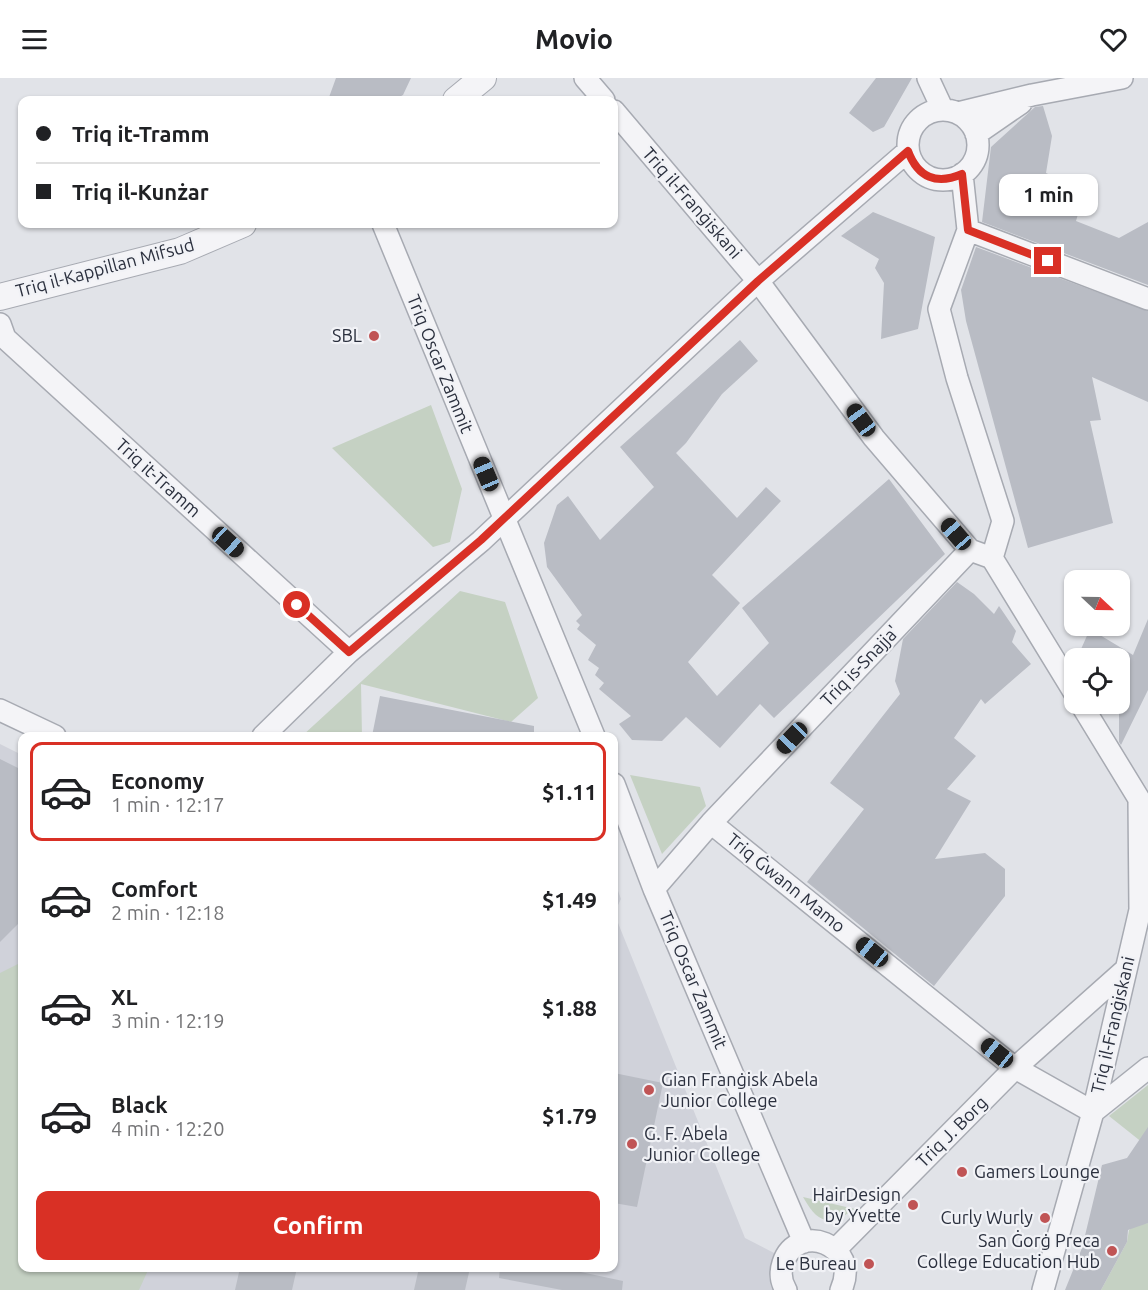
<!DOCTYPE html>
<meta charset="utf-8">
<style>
body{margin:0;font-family:Ubuntu,sans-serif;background:#f2f2f2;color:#202124;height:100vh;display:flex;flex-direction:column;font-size:22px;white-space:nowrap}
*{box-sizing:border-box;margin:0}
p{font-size:20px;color:#757577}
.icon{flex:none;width:33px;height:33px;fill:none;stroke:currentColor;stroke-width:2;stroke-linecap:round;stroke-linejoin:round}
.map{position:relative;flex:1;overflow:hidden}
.sheet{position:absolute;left:18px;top:654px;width:600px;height:540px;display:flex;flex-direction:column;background:#fff;border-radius:12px;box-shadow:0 2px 4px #0004}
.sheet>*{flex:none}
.guide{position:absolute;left:18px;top:18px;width:600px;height:132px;border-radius:12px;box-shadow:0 2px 4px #0004;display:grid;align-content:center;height:132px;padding:0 18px;background:#fff}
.needle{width:39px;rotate:112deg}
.buttons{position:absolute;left:1064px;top:492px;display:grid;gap:12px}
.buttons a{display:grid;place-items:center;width:66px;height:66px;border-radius:12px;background:#fff;box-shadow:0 2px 4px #0004;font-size:30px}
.end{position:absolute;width:27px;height:27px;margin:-14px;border:8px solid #d93025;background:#fff;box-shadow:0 0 0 3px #fff}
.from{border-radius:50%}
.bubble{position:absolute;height:42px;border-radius:12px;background:#fff;box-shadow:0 2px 4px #0004;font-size:20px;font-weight:700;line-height:42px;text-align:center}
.car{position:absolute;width:18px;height:36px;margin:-18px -9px;border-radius:8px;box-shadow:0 0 4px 2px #0007;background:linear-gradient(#222 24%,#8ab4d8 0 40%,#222 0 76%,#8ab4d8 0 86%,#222 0)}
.guide b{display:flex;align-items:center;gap:21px;height:57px;font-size:22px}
.guide b+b{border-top:2px solid #e0e0e0}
.guide i{width:15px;height:15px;background:#202124}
ul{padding:10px 0 0;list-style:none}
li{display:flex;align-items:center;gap:18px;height:99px;margin:0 12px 9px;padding:0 6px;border:3px solid transparent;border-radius:12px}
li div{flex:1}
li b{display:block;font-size:22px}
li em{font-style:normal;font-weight:700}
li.selected{border-color:#d93025}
li>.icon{width:54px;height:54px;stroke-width:1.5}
.cta{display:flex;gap:12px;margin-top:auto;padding:12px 18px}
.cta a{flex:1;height:69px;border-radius:12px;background:#d93025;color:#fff;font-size:24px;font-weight:700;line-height:69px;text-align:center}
header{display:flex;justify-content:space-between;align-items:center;height:78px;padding:0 18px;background:#fff;font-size:27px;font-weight:700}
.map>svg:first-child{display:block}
.built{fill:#d0d2da}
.green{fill:#c5d1c3}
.building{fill:#b9bcc4}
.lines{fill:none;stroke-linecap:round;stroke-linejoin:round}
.minor-casing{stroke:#a7aab2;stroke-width:24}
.tertiary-casing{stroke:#a7aab2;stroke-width:28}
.minor{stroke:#f4f4f7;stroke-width:21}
.tertiary{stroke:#f4f4f7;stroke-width:26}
.route{stroke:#d93025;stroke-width:8}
.poi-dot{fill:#c05455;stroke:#f1f2f6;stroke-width:2}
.labels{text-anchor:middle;stroke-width:4.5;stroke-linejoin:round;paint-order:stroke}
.street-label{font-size:18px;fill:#2b303e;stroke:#f1f2f6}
.poi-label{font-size:18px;fill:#2b303e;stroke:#f1f2f6;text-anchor:end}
</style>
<header><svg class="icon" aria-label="menu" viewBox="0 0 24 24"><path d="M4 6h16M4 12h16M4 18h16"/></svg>Movio<svg class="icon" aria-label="heart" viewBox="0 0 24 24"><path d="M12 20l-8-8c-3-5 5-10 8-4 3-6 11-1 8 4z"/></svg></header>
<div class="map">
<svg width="1148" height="1212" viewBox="0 0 1148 1212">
<rect width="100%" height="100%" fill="#e1e3e8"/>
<!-- built -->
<path class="built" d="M0,666l22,11v513h592v-388l7,19 -7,14 131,325 31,16v36h-776z"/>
<!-- green -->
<path class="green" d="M431,327l31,84 -12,53 -17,5 -101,-99z
M460,513l45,11 33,96 -27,24 -150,-38 1,52h-60z
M630,697l70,12 6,19 -44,48z
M18,886l4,2v302h127l-10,22h-139v-317z
M1148,1007v62l-39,-31z
M803,1119l52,12c-26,17 -36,16 -52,-12z
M1148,1145v67h-47l26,-48 2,-12 6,-5z"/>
<!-- building -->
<path class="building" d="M336,0h75l-8,17 -10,5h-65z
M876,0h36l-28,49 -11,5 -24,-19z
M1043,28l9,30 -6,37 39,18 -9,30 43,17 29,-16v63l-166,-63 9,-75 44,-40z
M873,134l62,25 -17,92 -37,10 3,-56 -9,-15 4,-9 -38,-23z
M976,169l172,64v91l-56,-25 9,43 -11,1 23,102 -85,25 -62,-227 -5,-31z
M740,262l18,21 -36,33 -36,49 -10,10 61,65 29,-31 15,14 -69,74 28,28 -52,59 29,34 52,-53 -27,-35 147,-129 56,75 -171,164 -14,-14 -40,44 -34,-31 -24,24 -30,-1 -13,-16 12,-8 -32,-27 5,-6 -9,-8 4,-7 -11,-8 8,-15 -19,-16 3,-4 -4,-4 6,-6 -35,-48 -3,-24 13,-38 11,-9 32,44 54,-53 -34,-40z
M957,504l17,12 20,20 5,-8 17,25 -4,11 19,22 -46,40 -4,-5 -27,39 22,18 -29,33 24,12 -36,58 50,-6 20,16v27l-71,90 -127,-104 57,-73 -34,-26 70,-89 -5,-13 8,-42z
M1148,541v71l-27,55 -2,-3v-84h-42l13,-29 43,26z
M380,618l154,30v10h-162z
M0,681l22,11v150l-22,22z
M614,995l49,10 -26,124 -23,-4z
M1148,1049v96l-20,7 -1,12 -26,48h-36l17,-42 20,-83 25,-7z
M240,1190h57l-5,22h-57z
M419,1190h51l-5,22h-51z
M500,1190h62l61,13 -1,9h-60l-63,-12z"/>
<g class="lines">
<!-- minor casing -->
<g class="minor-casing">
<path id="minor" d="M585,0l19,22
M928,0l14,30
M908 67a35 35 0 1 1 70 0a35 35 0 1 1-70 0Z
M614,33l144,170 116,157 96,112 22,8 82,134
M958,35l74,-18 90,-17
M976,56l45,-31
M962,96l6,56 -29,79 18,69 46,143 -11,37
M383,146l211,512
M968,152l180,69
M0,246l5,14 344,314
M0,632l55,26
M263,658l86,-84 132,-111 277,-260 150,-130
M614,706l40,105 150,353
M711,745l304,245 78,44
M654,811l57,-66 259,-273
M1093,1034l55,-44
M836,1171l179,-181 110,-98
M786,1212c-5,-8 -6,-18 -3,-27 14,-42 79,-19 58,27
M1043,1212l50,-178 47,-202 -1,-111 -58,-95"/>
</g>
<!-- tertiary casing -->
<g class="tertiary-casing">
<path id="tertiary" d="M456,22l27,-22
M0,219l180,-46 63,-27"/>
</g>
<!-- minor -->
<use href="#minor" class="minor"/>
<!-- tertiary -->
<use href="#tertiary" class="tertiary"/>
</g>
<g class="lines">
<!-- route -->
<path class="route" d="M297,527l52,47 132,-112 277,-259 150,-130c10,27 29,34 54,23l6,56 80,31"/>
</g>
<!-- markers -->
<g class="poi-dot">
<circle cx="374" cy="258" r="6"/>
<circle cx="649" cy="1012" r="6"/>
<circle cx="632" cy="1066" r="6"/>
<circle cx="962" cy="1094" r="6"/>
<circle cx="913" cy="1127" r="6"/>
<circle cx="1045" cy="1140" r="6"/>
<circle cx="1112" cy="1173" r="6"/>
<circle cx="869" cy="1186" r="6"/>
</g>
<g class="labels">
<!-- street labels -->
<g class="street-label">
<text transform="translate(692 125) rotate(49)" y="6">Triq il-Franġiskani</text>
<text transform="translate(105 190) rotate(-15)" y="6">Triq il-Kappillan Mifsud</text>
<text transform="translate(440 286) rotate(68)" y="6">Triq Oscar Zammit</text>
<text transform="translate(158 400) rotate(42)" y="6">Triq it-Tramm</text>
<text transform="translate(860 588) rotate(-46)" y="6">Triq is-Snajja'</text>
<text transform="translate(786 805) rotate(39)" y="6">Triq Ġwann Mamo</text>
<text transform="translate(693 902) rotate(67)" y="6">Triq Oscar Zammit</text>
<text transform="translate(1113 947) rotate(-77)" y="6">Triq il-Franġiskani</text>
<text transform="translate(952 1054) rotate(-45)" y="6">Triq J. Borg</text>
</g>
<!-- poi labels -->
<g class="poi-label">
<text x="362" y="264">SBL</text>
<text x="661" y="1008" text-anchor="start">Gian Franġisk Abela<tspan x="661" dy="21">Junior College</tspan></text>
<text x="644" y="1062" text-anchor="start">G. F. Abela<tspan x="644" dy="21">Junior College</tspan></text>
<text x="974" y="1100" text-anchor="start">Gamers Lounge</text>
<text x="901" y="1123">HairDesign<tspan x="901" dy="21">by Yvette</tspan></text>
<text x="1033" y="1146">Curly Wurly</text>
<text x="1100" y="1169">San Ġorġ Preca<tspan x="1100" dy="21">College Education Hub</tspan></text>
<text x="857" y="1192">Le Bureau</text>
</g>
</g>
</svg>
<div class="buttons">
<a><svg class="needle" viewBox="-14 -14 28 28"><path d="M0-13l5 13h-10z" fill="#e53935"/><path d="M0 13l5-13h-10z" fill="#757577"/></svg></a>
<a><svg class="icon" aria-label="locate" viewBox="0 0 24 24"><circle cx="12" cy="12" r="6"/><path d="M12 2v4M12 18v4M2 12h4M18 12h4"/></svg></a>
</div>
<i class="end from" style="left:297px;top:527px"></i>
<i class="end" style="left:1048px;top:183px"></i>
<div class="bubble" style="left:999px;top:96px;width:99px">1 min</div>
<i class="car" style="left:861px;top:342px;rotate:324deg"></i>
<i class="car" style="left:486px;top:396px;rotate:337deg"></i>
<i class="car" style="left:956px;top:456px;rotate:319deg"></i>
<i class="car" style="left:228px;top:464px;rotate:132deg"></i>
<i class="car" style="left:792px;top:660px;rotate:224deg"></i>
<i class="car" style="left:872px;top:874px;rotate:309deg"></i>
<i class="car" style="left:997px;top:975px;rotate:309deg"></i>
<div class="guide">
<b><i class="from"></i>Triq it-Tramm</b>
<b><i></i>Triq il-Kunżar</b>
</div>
<section class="sheet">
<ul>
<li class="selected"><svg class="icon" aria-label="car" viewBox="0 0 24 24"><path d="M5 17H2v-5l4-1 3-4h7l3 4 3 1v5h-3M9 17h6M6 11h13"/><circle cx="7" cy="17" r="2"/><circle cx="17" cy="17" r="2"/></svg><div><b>Economy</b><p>1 min · 12:17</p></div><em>$1.11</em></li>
<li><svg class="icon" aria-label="car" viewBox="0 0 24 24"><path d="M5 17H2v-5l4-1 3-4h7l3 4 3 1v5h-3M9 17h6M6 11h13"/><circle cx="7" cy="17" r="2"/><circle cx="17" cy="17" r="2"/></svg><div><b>Comfort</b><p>2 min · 12:18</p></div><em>$1.49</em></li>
<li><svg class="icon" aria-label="car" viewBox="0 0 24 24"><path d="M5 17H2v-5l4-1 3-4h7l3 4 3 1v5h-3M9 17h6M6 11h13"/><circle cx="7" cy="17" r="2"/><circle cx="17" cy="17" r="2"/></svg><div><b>XL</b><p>3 min · 12:19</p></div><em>$1.88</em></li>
<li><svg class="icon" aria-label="car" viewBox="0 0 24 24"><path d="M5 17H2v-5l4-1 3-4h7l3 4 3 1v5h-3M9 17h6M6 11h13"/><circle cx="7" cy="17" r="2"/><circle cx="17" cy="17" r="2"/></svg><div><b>Black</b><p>4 min · 12:20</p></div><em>$1.79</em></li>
</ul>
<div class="cta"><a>Confirm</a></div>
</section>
</div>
